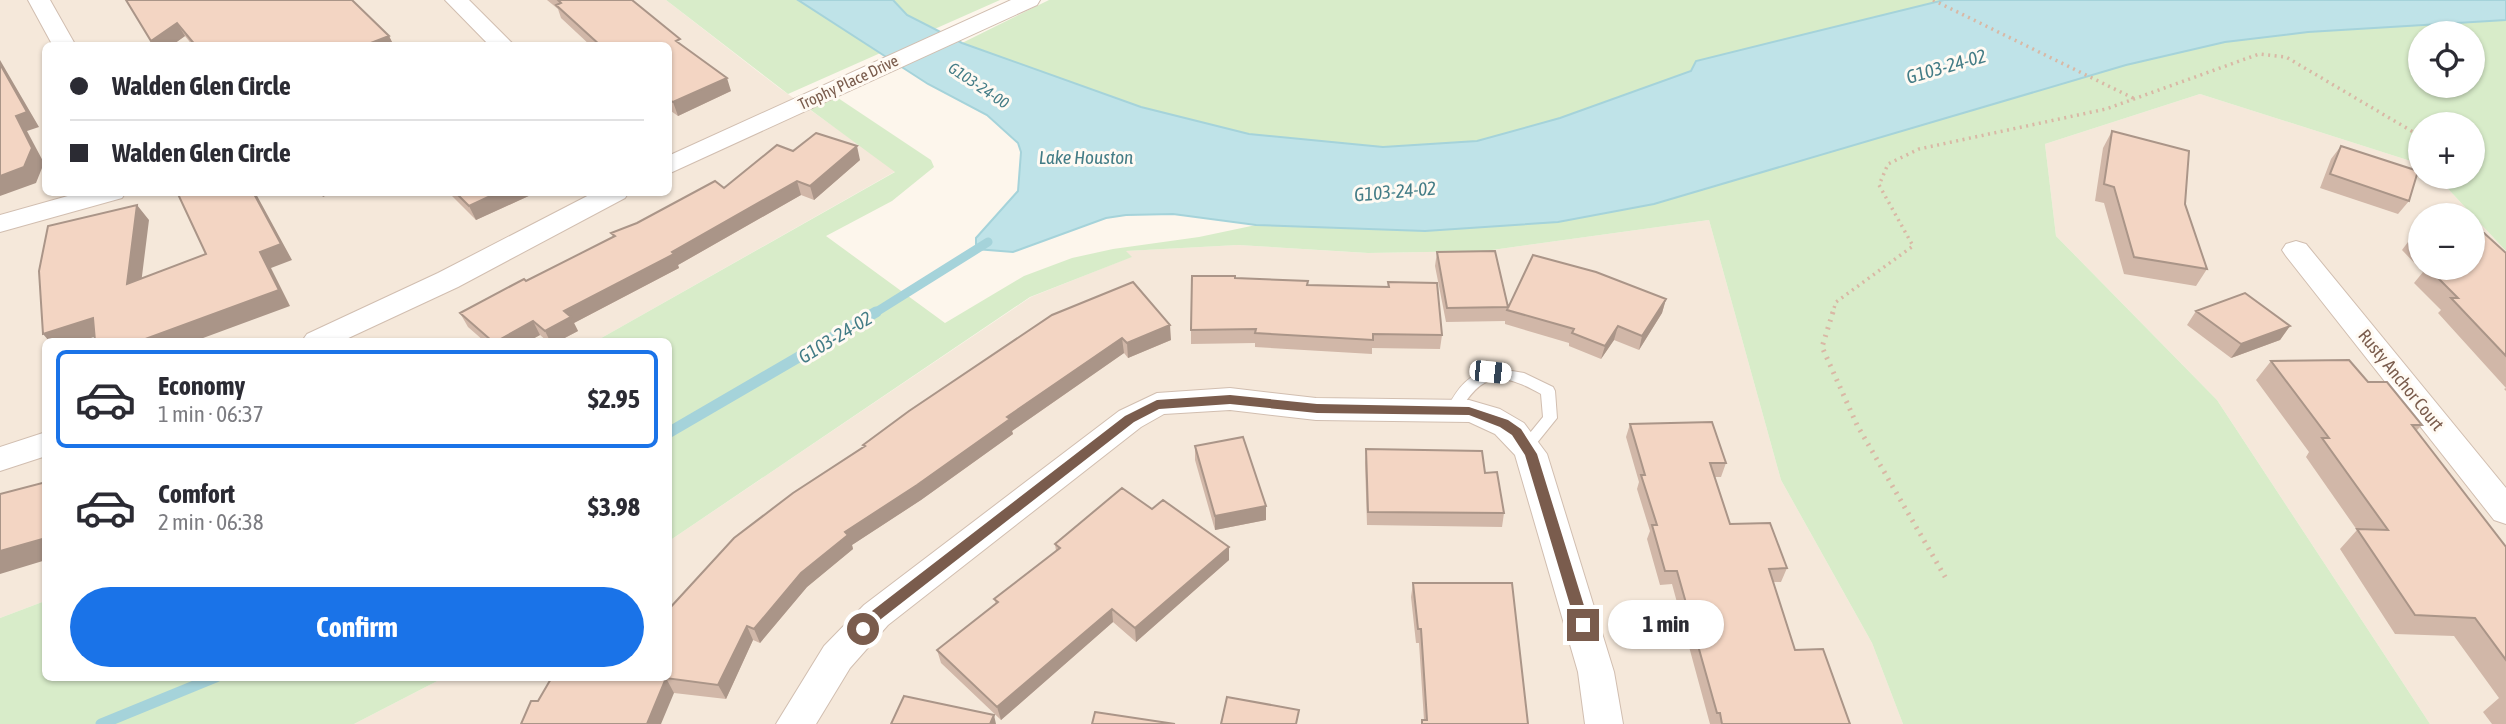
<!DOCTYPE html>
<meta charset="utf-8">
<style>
body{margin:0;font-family:"Asap Condensed",sans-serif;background:#f2f2f3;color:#2b2b33;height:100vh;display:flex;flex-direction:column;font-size:26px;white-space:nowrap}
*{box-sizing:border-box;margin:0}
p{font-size:23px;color:#7c7c81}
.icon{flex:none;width:38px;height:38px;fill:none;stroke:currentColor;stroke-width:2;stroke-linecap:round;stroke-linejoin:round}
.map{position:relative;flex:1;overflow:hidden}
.details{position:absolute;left:42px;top:338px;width:630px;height:343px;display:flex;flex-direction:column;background:#fff;border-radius:10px;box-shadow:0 2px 5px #0004}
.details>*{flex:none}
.top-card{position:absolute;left:42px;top:42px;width:630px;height:154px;border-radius:10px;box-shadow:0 2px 5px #0004;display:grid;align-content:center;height:154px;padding:0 28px;background:#fff}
.controls{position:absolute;left:2408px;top:21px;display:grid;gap:14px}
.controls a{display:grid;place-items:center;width:77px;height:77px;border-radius:50%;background:#fff;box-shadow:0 2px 5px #0004;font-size:35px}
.end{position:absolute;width:32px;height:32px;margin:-16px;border:9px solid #7a5c4d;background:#fff;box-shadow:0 0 0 4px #fff}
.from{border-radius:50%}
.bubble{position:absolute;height:49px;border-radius:24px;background:#fff;box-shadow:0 2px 5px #0004;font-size:23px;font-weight:700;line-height:49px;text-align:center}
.car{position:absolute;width:21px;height:42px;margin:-21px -10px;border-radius:9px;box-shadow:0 0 5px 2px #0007;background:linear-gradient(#fff 24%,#345 0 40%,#fff 0 76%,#345 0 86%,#fff 0)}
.top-card b{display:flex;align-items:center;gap:24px;height:66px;font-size:26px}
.top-card b+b{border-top:2px solid #e1e1e2}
.top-card i{width:18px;height:18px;background:#2b2b33}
ul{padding:12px 0 0;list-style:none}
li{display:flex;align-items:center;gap:21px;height:98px;margin:0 14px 10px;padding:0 14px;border:4px solid transparent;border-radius:10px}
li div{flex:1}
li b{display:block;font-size:26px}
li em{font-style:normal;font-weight:700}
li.current{border-color:#1a73e8}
li>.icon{width:63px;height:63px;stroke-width:1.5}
.action{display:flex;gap:14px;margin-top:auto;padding:14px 28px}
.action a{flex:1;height:80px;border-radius:42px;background:#1a73e8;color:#fff;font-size:28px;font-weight:700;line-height:80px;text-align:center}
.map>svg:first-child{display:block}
.residential{fill:#f5e8da;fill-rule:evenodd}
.green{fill:#d8ecc9;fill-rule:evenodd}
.water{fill:#bfe3e8;stroke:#a5d3da;stroke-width:2}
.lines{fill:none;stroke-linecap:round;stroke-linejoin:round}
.stream-far1{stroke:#a5d3da;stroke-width:9}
.stream{stroke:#a5d3da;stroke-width:11}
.service-casing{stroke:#d1beb0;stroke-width:2}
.minor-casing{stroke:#d1beb0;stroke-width:2}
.path-far1{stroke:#d9b8a5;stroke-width:3.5;stroke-dasharray:2 4.5;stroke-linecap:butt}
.path{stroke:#d9b8a5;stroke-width:5;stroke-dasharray:2 6;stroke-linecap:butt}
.service{fill:#fff;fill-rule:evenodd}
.minor{fill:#fff;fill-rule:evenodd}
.wall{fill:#d1b7a8}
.shaded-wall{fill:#aa9588}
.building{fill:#f3d5c3;stroke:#aa9588;stroke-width:2}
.route{fill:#7a5c4d}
.labels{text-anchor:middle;stroke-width:6;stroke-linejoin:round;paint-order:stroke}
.far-street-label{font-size:16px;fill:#7a5c4d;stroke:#fffaf3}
.far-water-label{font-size:16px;font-style:italic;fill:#437c86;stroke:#fffaf3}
.street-label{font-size:18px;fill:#7a5c4d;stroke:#fffaf3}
.water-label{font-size:19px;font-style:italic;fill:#437c86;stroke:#fffaf3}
</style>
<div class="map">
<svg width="2506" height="724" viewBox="0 0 2506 724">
<rect width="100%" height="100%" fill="#fdf6ec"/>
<!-- residential -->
<path class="residential" d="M0,0h666l112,87 118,84 -300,170h-550l-1,260 -45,17zM46,46h622v146h-622z
M2200,94l220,70v13h17l69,74v473h-76l-213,-324 -161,-164 -11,-92zM2420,215h53v53h-53z
M1709,220l72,260 91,163 31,81h-1549l91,-47h223l1,-136 362,-244 100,-40 -6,-6 113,-6 129,8 118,-2z"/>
<!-- green -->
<path class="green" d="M666,0h334l-212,94z
M1049,0h895l-247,61 -6,10 -131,47 -83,23 -94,6 -134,-13 -108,-27 -179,-64z
M2506,20v231l-69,-74h36v-53h-53v40l-220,-70 -155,50 11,92 161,164 213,324h-527l-31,-81 -91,-163 -72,-260 -224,31 -117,2 -130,-8 -112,6 6,6 -102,40 -361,244 -1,-200h-72l299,-169 -87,-64 27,-12 96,64 3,7 -42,34 -66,35 119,87 79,-47 48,-18 41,-9 86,-12 57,-12 169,6 133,-9 96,-18 472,-139 99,-23 83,-10zM2420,33h53v53h-53z
M45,601l1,76h399l-91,47h-354v-106z"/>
<!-- water -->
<path class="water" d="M798,0h95l14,15 55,28 179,64 108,27 134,13 94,-6 83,-23 131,-47 5,-10 248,-61h562v20l-198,12 -83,10 -99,23 -472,139 -96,18 -133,9 -169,-6 -83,-11 -47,1 -20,3 -93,34 -37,-3v-11l42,-47 3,-39 -3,-9 -31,-28 -59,-31z"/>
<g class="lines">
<!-- stream-far1 -->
<path class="stream-far1" d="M873,314l115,-72"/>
<!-- stream -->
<path class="stream" d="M668,433l208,-121
M101,724l115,-47"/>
<!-- service casing -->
<g class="service-casing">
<path id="service" d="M1494,368l30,5 29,14 2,4 2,27 -25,31h-10l-2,-4 23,-28 -2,-23c-41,-23 -59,-22 -83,20h-10l-2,-4c13,-24 21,-35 48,-42z"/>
</g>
<!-- minor casing -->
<g class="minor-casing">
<path id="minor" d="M28,0h22l26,46h-23z
M445,0h24l46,46h-25z
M1011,0h29l-3,5 -369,169v-18z
M82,192h44l-4,6 -122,34v-17z
M595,192h34l-4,6 -167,89 -116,54h-40l5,-7 131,-61z
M2296,241l10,3 200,244v36l-12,-4 -208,-264 -4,-6 4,-6z
M1230,388l86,10 153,2 31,9 24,14 23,31 67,218 9,52h-38l-7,-52 -63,-217 -20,-21 -26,-12 -153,-2 -86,-10 -66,4 -23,13 -253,198 -38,43 -34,56h-40l48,-78 40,-41 255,-194 38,-18z
M46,432v24l-46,15v-24z"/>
</g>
<!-- path-far1 -->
<path class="path-far1" d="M1933,0l204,100
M1832,314l4,-12 77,-56 -34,-61 9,-21 31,-15 187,-40 153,-55 27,3 134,79"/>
<!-- path -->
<path class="path" d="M1833,312l-11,35 35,78 91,157"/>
<!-- service -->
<use href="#service" class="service"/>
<!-- minor -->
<use href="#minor" class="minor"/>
</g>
<!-- wall -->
<path class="wall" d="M126,0l263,36 5,10h-201l-8,-10 -14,10h-17z
M547,0h85l99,91 -53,25 -10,-7v-63h-77l-30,-28 -3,-9z
M2112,131l73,73 22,65 -11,17 -72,-12 -20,-71 -9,-2 8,-53z
M2341,146l68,55 -11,13 -78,-26 11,-29z
M793,151l67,9 -46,40 -13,-5 -123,70 1,3 -105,55 4,8 -19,10h-12l-7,-6 -11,6h-45l-16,-14 -8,-14 153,-76 -2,-4 113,-45z
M448,192h84l1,2 -57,26z
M2414,234h6v34h53l33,-15v138l-2,-2 2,-1 -68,-75 3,-3 -27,-27 9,-11 -21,-22z
M1437,252l71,56 158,-9 -4,14 -23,37 -25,-10 -13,19 -32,-13v-3l-64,-19v-3l-59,1 -11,-56z
M1235,278l72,7 81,2v-5l54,53 -2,14 -68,-1v6l-117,-7v-4l-64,1v-14z
M2196,311l94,15 -10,14 -49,18 -44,-33z
M1052,315l119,25 -43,18 -4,-5 -112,78 1,3 -92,66 -69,45 1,4 -46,38 -47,56 -7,-3 -27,59 -52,-6 -136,8 130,-24 196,-230 -1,-2z
M2271,361l97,21 54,43 -6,6 90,116v177h-14l-9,-12 16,-14 -45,-62 -59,-2 -55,-85 17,-19 -51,-73 3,-5 -53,-72z
M1630,424l96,39 -5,14h-6l15,47 57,44 -6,14h-8l22,68 55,74h-140l-38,-140 -12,1 -13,-46 3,-8 -13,-42 2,-7 -13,-45z
M1195,446l71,60v14l-51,10 -20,-70z
M1366,449l119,24 19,40 -2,14 -135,-2 -2,-62z
M1152,509l77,38v13l-93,82 -23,-20 -112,98 -60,-57 -4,-13 59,-46 -2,-5 62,-48 -1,-7z
M1413,583l115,141 -104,-4 -5,-77h-3l-5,-46z"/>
<!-- shaded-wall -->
<path class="shaded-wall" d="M177,23l8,13 -14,10h-17l-3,-5z
M389,36l5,10h-31z
M0,60l39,67 -12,4 17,32 -8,20 -36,13v-20l16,-60 -16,-52z
M727,78l4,13 -53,25 -5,-14z
M857,146l3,14 -46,40 -4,-14z
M797,181l4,14 -123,70 1,3 -105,55 4,8 -19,10h-9l-5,-10 19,-20 108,-59z
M253,192h2l37,68 -21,8 19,38 -95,35h-55l120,-89z
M320,192h13l-10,5z
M499,192h33l1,2 -57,26 -7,-14z
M137,205l12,15 -10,80 -12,-16z
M1666,299l-4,14 -23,37 3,-14z
M93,318l13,15 -24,8h-33l-6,-7z
M533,321l7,14 -11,6h-32z
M1170,325l1,15 -43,18 -1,-15z
M1618,326l-4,14 -13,19 4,-13z
M2290,326l-10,14 -49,18 10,-14z
M1122,338l2,15 -112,78 1,3 -92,66 -69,45 1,4 -46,38 -47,56 -6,-14 47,-56 44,-41 162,-115z
M1266,506v14l-51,10v-14z
M46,538v22l-46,14v-23z
M1229,547v13l-93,82 -1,-14z
M1112,609l1,13 -112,98 -4,-13z
M747,626l6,14 -27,59 -8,-14z
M666,678l8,15 -13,31h-14z
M994,715l2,9h-6z"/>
<!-- building -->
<path class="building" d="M126,0h226l37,36 -26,10h-167l-19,-23 -26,18z
M558,0h74l48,39 -4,2 51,37 -54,24 -5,-3v-53h-67l-45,-41 5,-2z
M0,64l27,48 -11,4 16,32 -8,19 -24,9z
M2112,131l77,20 -4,53 22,65 -73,-12 -20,-70 -10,-3z
M816,133l41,13 -47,40 -13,-5 -125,71 2,2 -110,57 7,6 -26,14 -12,-10 -36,20h-5l-32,-28 64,-34 2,2 89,-45 -4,-3 26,-10 78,-42 9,7 53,-43 16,6z
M2341,146l77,25 -9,30 -79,-27z
M177,192h76l28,52 -21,8 19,38 -139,51h-45l-2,-23 -50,16 -4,-63 9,-45 89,-21 -10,79 79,-30z
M455,192h44l-30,14z
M2473,233h11l22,20v103l-55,-58h7l-30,-30h45z
M2414,234h6v7z
M1495,251l13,56 -61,1 -10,-56z
M1533,255l63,17 70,27 -24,37 -24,-10 -13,20 -33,-13 2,-4 -67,-19z
M1192,276h43v2l73,3 -1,4 82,2 -1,-5 49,1 5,52 -69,-1v6l-118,-7 1,-4 -65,1z
M1133,282l37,43 -43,18 -5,-5 -115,79 3,2 -93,66 -72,47 3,3 -47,38 -47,56 -7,-3 -29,59 -52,-7 -19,46h-126l10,-23h7l14,-24h116v-67l66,-72 59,-45 72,-47 -2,-1 46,-34 143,-96z
M2245,293l45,33 -49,18 -45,-33z
M2349,360l19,22h19l35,43h-10l94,122v113l-31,-42 -60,-3 -58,-86 31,1 -66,-92h7l-58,-77z
M1712,422l14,41h-16l20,61 40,-1 17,45 -18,1 26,81 28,-1 27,75h-128l-2,-11h-3l-40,-142h-12l-13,-46h5l-16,-50h4l-15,-51z
M1243,437l23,69 -51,10 -20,-70z
M1366,449l116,2 3,22 12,-1 7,41 -136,-1z
M46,482v56l-46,13v-57z
M1122,488l30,21 11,-9 66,47 -94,81 -23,-19 -115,98 -60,-57 61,-48 -4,-3 66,-51 -5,-4z
M1413,583h99l16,141h-106v-4h5l-6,-91h-3z
M904,696l90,19 -4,9h-99z
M1227,697l72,13 -3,14h-75z
M1095,712l80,12h-83z"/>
<!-- route -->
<path class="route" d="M1230,395l87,9 152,3 39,13 13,9 16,25 53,171 -2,4h-10l-2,-4 -51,-170 -13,-20 -12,-8 -31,-12 -152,-2 -87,-9 -71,5 -25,13 -253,197 -13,14h-10v-8l14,-14 253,-195 32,-16z"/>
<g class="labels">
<!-- far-street labels -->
<g class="far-street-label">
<text transform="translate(848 82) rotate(-25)" y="6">Trophy Place Drive</text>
</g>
<!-- far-water labels -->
<g class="far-water-label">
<text transform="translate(979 85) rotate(34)" y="6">G103-24-00</text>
</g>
<!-- street labels -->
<g class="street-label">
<text transform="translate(2401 380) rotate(51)" y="6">Rusty Anchor Court</text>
</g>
<!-- water labels -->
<g class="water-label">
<text transform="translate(1946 66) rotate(-16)" y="7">G103-24-02</text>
<text x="1086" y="164">Lake Houston</text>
<text transform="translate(1395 191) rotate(-5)" y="7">G103-24-02</text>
<text transform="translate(835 337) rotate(-31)" y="7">G103-24-02</text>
</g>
</g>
</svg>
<div class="controls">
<a><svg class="icon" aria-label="locate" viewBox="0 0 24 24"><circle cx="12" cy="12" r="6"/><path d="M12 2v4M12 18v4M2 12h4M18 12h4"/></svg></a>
<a>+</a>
<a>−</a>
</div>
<i class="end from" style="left:863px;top:629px"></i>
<i class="end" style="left:1583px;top:625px"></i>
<div class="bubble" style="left:1608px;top:600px;width:116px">1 min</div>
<i class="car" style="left:1490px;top:372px;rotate:96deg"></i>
<div class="top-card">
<b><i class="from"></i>Walden Glen Circle</b>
<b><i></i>Walden Glen Circle</b>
</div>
<section class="details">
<ul>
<li class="current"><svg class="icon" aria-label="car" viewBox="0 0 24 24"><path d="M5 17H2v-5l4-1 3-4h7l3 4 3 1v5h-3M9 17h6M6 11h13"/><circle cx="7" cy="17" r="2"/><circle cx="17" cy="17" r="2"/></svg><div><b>Economy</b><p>1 min · 06:37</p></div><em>$2.95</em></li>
<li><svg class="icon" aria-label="car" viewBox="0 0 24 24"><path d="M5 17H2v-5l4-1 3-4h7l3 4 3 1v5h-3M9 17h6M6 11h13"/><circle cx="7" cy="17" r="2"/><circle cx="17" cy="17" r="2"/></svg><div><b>Comfort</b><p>2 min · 06:38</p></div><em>$3.98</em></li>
</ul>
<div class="action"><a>Confirm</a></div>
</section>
</div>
